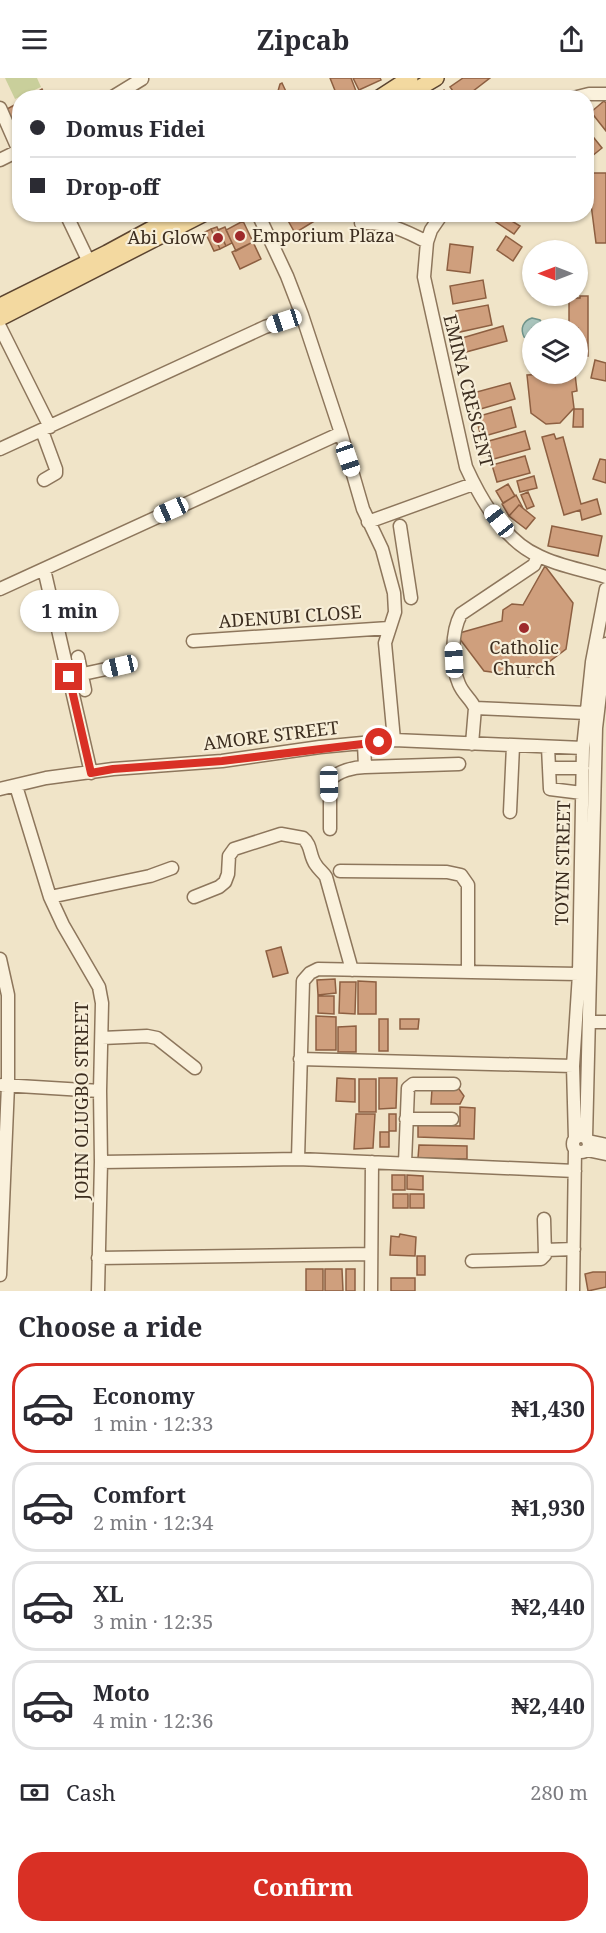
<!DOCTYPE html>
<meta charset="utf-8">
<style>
body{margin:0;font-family:"Noto Serif",serif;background:#f7f7f7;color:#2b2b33;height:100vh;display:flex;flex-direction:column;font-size:22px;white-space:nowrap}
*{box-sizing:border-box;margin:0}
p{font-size:20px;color:#7c7c81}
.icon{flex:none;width:33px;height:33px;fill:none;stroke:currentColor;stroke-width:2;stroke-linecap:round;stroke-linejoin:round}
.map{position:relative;height:1213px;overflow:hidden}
.side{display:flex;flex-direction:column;background:#fff;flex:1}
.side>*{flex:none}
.top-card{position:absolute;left:12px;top:12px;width:582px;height:132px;border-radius:24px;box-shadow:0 2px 4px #0004;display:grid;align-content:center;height:132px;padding:0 18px;background:#fff}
.needle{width:39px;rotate:270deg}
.fabs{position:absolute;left:522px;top:162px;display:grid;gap:12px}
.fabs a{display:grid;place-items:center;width:66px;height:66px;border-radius:50%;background:#fff;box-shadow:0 2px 4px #0004;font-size:30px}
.end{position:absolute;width:27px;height:27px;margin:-14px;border:8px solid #d93025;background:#fff;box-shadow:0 0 0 3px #fff}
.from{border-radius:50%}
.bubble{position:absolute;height:42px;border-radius:21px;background:#fff;box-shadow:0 2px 4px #0004;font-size:20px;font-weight:700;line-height:42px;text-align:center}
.car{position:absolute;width:18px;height:36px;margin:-18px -9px;border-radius:8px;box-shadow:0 0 4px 2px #0007;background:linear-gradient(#fff 24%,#345 0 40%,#fff 0 76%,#345 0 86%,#fff 0)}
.top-card b{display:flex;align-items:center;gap:21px;height:57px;font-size:22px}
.top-card b+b{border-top:2px solid #e1e1e2}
.top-card i{width:15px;height:15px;background:#2b2b33}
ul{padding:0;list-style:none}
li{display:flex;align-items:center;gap:18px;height:90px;margin:0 12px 9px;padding:0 6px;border:3px solid #e1e1e2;border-radius:24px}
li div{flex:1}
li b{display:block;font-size:22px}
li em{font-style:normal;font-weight:700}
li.current{border-color:#d93025}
li>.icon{width:54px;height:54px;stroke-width:1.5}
h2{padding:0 18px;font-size:27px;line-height:72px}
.pay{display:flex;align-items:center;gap:15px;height:66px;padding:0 18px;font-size:22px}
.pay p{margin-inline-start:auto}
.button{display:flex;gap:12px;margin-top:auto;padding:12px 18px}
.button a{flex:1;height:69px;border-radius:24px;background:#d93025;color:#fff;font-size:24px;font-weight:700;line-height:69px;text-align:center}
header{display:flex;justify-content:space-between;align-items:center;height:78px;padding:0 18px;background:#fff;font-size:27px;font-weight:700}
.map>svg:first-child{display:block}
.green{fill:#c9cf9b}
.water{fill:#a9c4bc;stroke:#6f938a;stroke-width:1.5}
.building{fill:#cf9f7d;stroke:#8d5f41;stroke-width:1.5}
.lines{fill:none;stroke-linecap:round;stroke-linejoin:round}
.minor-casing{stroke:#8d765c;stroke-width:15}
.major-casing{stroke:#5b4430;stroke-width:18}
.minor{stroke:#faf1dc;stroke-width:12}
.major{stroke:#f3d9a0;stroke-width:15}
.route{stroke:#d93025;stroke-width:8}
.poi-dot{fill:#9e2a2b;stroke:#f7eed8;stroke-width:2}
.labels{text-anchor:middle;stroke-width:4.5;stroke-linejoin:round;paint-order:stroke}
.poi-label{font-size:18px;fill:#3d2e20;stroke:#f7eed8;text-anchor:start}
.street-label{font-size:18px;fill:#3d2e20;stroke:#f7eed8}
</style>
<header><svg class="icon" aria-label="menu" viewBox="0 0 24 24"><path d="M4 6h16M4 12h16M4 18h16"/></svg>Zipcab<svg class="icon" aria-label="share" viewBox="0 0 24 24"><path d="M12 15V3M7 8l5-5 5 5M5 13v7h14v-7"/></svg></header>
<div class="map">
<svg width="606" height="1213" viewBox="0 0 606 1213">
<rect width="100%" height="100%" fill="#f0e4c8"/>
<!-- green -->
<path class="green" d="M5,0h32l4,9 -26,12z"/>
<!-- water -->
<path class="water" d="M532,240l8,2 5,8h-13v14l-8,-5c-4,-9 -1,-16 8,-19z"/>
<!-- building -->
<path class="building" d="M330,0h21l5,13 -18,7z
M353,0h27l1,2 -22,10z
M463,0h27l-26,20h-6l-8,-11z
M282,5l7,15h-13l4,-14z
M42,11l5,9h-20z
M444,12l6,8h-17z
M604,23l2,2v28l-15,-19z
M20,24v12l-10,5 -5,-9z
M586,50l16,20 -16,13z
M587,95h19v70h-10z
M291,136h31l-2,2 1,1 -26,16 -9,-16z
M488,136h25l-3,6 10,6 -6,8 -27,-18z
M243,143l10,21 -17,9 -10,-21z
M217,149l9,19 -6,3 -9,-20z
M225,149l7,16 -6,3 -8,-16z
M211,151l9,20 -6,2 -9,-19z
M506,158l16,11 -9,14 -16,-11z
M253,164l8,17 -21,10 -8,-17z
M450,166l23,3 -3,26 -23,-3z
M483,202l3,18 -33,6 -3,-18z
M580,218h8v60h-8v-3h-2v-25h-15v-6h6v-24h11z
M488,227l4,20 -32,7 -4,-21z
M503,248l4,15 -41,11 -4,-14z
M595,282l11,3v18l-15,-3z
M547,296h28l2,17 -5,1 2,16 -14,15 -14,1 -15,-11 -4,-38z
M510,305l5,16 -38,11 -4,-17z
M511,329l5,20 -35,10 -5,-20z
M574,331h9v18h-10z
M525,353l5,18 -40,11 -5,-18z
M554,356l2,5 7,-2 18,67 16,-5 4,15 -19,6 -2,-10 -16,5 -22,-78z
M525,378l5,17 -33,9 -5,-17z
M600,381l6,1v23l-13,-4z
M534,398l3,12 -17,4 -3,-11z
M508,406l7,12 -12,7 -7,-12z
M528,414l6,14 -7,3 -6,-14z
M516,417l7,13 -4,-3 -10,11 -7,-12z
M519,427l16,13 -9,11 -17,-13z
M552,448l50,10 -4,20 -50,-10z
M545,488l28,37 -7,46 -37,28 -45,-6 -28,-37 46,-13 1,-11 9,-6 11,1z
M281,869l7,26 -15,4 -7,-26z
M335,901l1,14 -18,2 -1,-15z
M358,903l18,1v32h-18z
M340,904h16l-1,32 -16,-1z
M318,918h16v18l-16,-1z
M316,938l20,1v33h-20z
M379,941h9v32h-9z
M400,941h19l-1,10h-18z
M356,948v26h-18v-25z
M337,1000l18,1v23l-19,-1z
M379,1000h18l-1,30 -17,1z
M359,1001h17v33h-17z
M432,1011h27l5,7 -4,8h-29z
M460,1029l15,1 -1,31 -56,-2v-12l42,1z
M356,1036h19l-2,34 -19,1z
M389,1036h7v17h-7z
M380,1054h9v15h-9z
M419,1067l48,1v13l-49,-1z
M392,1097h13v15h-13z
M407,1097l16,1v14l-16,-1z
M393,1116h15v14h-15z
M410,1116h14v14h-14z
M400,1156l16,3 -1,19 -25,-1 1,-19 8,1z
M417,1178h8v19h-8z
M306,1191h17v22h-17z
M325,1191h17l1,22h-18z
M346,1191h9v22h-9z
M593,1194h13v15l-18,4 -3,-17z
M391,1200h24v13h-24z"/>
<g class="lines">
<!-- minor casing -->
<g class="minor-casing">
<path id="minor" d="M111,20l31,-19
M573,20l16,-4h17
M0,30l19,43
M0,82l20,-10
M66,136l23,48
M258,136l29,62 15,39 39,118 22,76 19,40 12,44 1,19 -10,31 9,97
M442,136l-11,16 -4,12 -3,35 42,190c15,33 38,74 73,89 20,10 45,14 67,21
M361,145c26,-1 43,7 66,19
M0,249l50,100
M42,353l14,38v4l-12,7
M0,371l265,-122 37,-12
M368,444l105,-38
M400,448l11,72
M44,491l47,204
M0,511l341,-156
M193,563l196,-13
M78,579l7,33
M69,599l51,-11
M475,630c-4,-9 -12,-14 -16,-24 -8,-18 -8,-52 2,-70l73,-49 4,-9
M472,666l3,-36 111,5
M548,669l2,42 32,4
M365,689l94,-3
M549,690h34
M16,708l34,111 13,28 36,62 3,16 -2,88 1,71 -3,129
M0,711l46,-11 67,-9 109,-8 98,-14 74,-7 189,8
M510,734l3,-66
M330,751v-49c8,-9 24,-13 35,-13l-1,-24
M340,793l107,1 14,3 7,10v86
M50,819l100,-21 22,-8
M194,819l25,-10 6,-5 3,-8 1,-18 5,-7 47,-15 22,4c9,7 6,18 13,27 3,5 7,7 10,12l26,93
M0,881l8,36v90l-8,190
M590,944h16
M102,960l45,-2 10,2 38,30
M300,981l273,7
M2,1007l98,6
M406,1041h46
M573 1066a8 8 0 1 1 16 0a8 8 0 1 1-16 0Z
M586,1060l10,-410 10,-84
M575,1061l-2,-73 6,-92 4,-226 9,-86 14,-73
M588,1063l18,4
M587,1072l19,4
M298,1081l5,-178 7,-8 8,-4 261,5
M101,1084l197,-3 277,12
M405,1085l3,-75 5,-4h41
M545,1172l29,-1
M98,1180l273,-4
M472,1183l69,-2 4,-4 -1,-36
M371,1213l1,-129
M573,1213l2,-141"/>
</g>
<!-- major casing -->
<g class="major-casing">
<path id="major" d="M379,20l31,-20
M402,20l34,-20
M0,228l107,-53 72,-39
M0,240l203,-104"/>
</g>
<!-- minor -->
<use href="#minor" class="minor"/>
<!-- major -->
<use href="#major" class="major"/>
</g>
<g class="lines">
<!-- route -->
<path class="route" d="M69,599l22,96 22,-4 109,-8 157,-19"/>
</g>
<!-- markers -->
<g class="poi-dot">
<circle cx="240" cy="158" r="6"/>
<circle cx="218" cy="160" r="6"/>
<circle cx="524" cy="550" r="6"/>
</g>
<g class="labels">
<!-- poi labels -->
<g class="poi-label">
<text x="252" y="164">Emporium Plaza</text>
<text x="206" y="166" text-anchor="end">Abi Glow</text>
<text x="524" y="576" text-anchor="middle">Catholic<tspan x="524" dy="21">Church</tspan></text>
</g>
<!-- street labels -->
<g class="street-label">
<text transform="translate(468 313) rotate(76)" y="6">EMINA CRESCENT</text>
<text transform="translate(290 539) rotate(-4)" y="6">ADENUBI CLOSE</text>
<text transform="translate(271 658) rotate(-7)" y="6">AMORE STREET</text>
<text transform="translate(563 785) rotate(-89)" y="6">TOYIN STREET</text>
<text transform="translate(82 1023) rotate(-90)" y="6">JOHN OLUGBO STREET</text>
</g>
</g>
</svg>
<div class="fabs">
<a><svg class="needle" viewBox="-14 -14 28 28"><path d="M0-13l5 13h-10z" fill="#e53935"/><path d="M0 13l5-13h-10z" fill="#7c7c81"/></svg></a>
<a><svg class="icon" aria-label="layers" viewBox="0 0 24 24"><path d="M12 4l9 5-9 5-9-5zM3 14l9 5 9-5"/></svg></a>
</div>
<i class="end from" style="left:379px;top:664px"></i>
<i class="end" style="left:69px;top:599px"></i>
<div class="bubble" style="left:20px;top:512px;width:99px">1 min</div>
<i class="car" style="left:284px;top:243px;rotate:252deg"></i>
<i class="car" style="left:348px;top:381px;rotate:161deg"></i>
<i class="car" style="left:171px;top:432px;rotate:246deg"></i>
<i class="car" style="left:499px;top:443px;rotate:322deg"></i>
<i class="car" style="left:454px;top:582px;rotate:357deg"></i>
<i class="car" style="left:120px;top:588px;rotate:257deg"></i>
<i class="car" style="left:329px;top:706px;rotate:179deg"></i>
<div class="top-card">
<b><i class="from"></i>Domus Fidei</b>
<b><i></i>Drop-off</b>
</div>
</div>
<section class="side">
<h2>Choose a ride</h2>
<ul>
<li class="current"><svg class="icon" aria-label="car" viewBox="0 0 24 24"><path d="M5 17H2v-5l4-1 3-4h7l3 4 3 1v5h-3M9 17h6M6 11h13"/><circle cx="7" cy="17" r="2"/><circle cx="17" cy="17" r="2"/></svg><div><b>Economy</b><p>1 min · 12:33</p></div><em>₦1,430</em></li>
<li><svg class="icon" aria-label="car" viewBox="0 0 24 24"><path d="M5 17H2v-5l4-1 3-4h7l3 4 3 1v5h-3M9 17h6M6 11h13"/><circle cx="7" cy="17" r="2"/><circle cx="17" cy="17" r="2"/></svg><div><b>Comfort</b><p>2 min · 12:34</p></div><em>₦1,930</em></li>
<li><svg class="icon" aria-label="car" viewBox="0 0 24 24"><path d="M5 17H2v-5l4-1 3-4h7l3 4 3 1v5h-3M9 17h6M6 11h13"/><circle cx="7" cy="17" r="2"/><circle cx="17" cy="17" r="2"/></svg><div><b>XL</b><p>3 min · 12:35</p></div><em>₦2,440</em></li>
<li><svg class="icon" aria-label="car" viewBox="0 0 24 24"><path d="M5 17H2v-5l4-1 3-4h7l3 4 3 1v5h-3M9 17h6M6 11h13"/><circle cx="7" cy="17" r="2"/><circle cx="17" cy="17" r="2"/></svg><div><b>Moto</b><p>4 min · 12:36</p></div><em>₦2,440</em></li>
</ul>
<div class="pay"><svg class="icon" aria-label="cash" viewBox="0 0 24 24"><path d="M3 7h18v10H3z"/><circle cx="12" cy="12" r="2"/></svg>Cash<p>280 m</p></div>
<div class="button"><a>Confirm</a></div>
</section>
